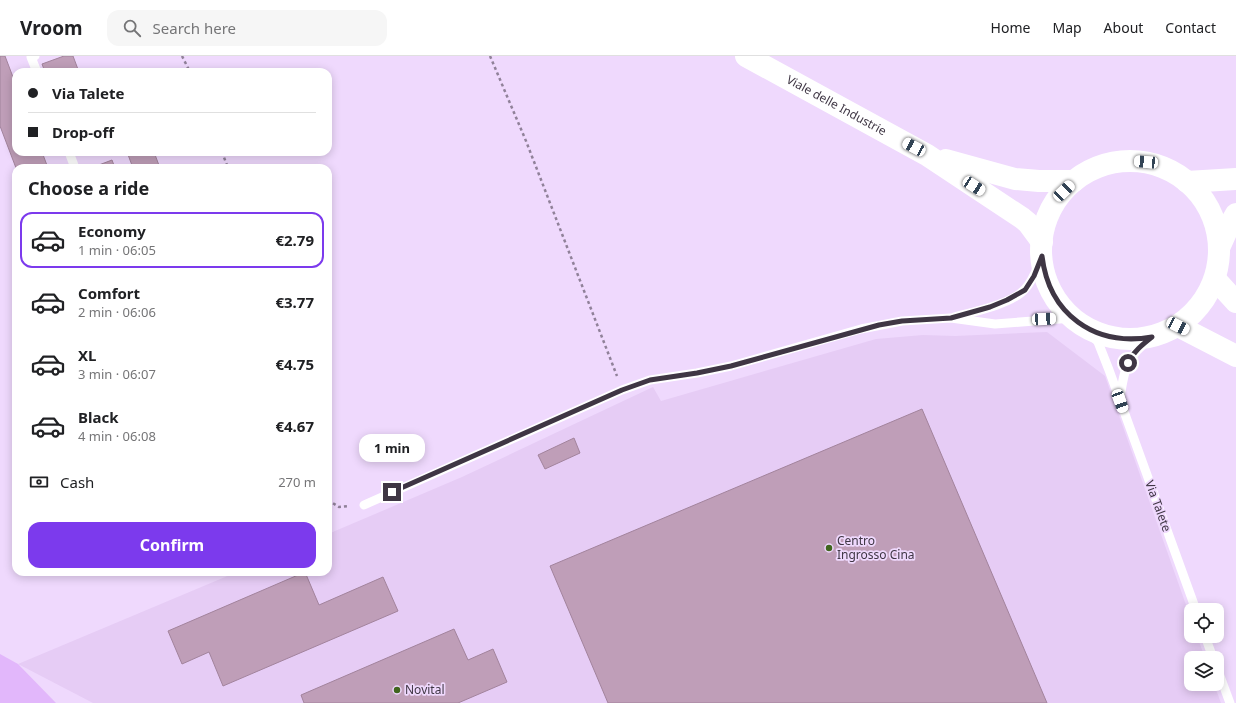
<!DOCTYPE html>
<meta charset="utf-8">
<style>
body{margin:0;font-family:"Noto Sans",sans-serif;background:#f6f6f6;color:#202124;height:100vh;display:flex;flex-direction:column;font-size:15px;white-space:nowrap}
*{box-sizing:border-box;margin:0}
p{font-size:13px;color:#757577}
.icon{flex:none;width:22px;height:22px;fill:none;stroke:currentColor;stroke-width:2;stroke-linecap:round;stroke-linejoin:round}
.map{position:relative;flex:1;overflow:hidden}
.details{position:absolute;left:12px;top:108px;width:320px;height:412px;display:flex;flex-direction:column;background:#fff;border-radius:12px;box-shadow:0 2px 10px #0003}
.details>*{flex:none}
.top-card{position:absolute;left:12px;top:12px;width:320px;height:88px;border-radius:12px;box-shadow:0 2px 10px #0003;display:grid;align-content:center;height:88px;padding:0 16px;background:#fff}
.buttons{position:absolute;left:1184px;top:547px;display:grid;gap:8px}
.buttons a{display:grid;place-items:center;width:40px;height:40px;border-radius:8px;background:#fff;box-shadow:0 2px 10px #0003;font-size:20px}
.end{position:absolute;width:18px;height:18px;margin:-9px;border:5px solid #3f3644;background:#fff;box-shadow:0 0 0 2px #fff}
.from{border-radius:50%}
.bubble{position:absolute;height:28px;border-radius:12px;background:#fff;box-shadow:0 2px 10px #0003;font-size:13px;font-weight:700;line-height:28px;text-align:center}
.car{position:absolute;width:12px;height:24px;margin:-12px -6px;border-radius:5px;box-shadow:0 0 3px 1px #0007;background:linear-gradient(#fff 24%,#345 0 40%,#fff 0 76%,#345 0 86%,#fff 0)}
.top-card b{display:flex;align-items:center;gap:14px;height:38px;font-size:15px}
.top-card b+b{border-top:1px solid #e0e0e0}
.top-card i{width:10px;height:10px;background:#202124}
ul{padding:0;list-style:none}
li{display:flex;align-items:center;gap:12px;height:56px;margin:0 8px 6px;padding:0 8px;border:2px solid transparent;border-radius:12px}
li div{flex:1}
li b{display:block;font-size:15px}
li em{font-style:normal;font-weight:700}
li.current{border-color:#7c3aed}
li>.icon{width:36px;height:36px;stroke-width:1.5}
h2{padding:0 16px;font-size:18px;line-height:48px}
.pay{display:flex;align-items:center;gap:10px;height:44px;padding:0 16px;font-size:15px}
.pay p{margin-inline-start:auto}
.button{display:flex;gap:8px;margin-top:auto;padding:8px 16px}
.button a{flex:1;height:46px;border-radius:12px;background:#7c3aed;color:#fff;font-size:16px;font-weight:700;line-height:46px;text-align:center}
header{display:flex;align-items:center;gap:24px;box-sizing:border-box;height:56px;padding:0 20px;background:#fff;border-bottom:1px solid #e0e0e0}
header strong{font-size:19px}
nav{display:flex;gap:22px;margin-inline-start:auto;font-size:14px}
.search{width:280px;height:36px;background:#f6f6f6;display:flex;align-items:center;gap:10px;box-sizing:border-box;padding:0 14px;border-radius:12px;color:#757577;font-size:15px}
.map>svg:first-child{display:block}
.built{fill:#e6ccf5}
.green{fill:#e2b7fb}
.building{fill:#bf9eb8;stroke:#a2839c}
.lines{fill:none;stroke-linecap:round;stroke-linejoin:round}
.path{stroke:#908199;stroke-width:2.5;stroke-dasharray:3 3;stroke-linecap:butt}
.lane{stroke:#fff;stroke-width:9}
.secondary{stroke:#fff;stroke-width:22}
.route{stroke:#3f3644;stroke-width:5}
.poi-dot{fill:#40651e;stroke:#efd9fd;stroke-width:1.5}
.labels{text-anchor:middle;stroke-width:3.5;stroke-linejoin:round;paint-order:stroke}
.street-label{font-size:12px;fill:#3f3644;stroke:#efd9fd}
.poi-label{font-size:12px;fill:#3f3644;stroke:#efd9fd;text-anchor:start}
</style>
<header>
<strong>Vroom</strong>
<div class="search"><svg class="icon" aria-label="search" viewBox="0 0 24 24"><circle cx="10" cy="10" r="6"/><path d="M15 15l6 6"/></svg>Search here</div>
<nav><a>Home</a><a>Map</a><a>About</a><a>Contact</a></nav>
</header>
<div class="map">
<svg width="1236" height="647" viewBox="0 0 1236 647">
<rect width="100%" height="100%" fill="#efd9fd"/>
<!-- built -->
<path class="built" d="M1047,276l58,44 86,243v17h6l8,22h-14v26h23l7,19h-1128l-75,-39 219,-92h91v-38l134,-57 191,-90 8,14 215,-62 47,-4 32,1z"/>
<!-- green -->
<path class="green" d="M0,598l18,10 38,39h-56z"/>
<!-- building -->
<path class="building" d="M0,0h5l11,29v67h26l6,16h-32l-16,-42z
M64,0h9l6,16h-34l-3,-8z
M127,96h27l6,16h-27z
M112,104l3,8h-24z
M922,353l125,294h-439l-58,-137z
M574,382l6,15 -35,16 -7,-14z
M305,516l14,33 64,-28 15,34 -175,75 -14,-34 -27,12 -14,-33z
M454,573l14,31 25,-11 14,33 -49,21h-154l-3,-8z"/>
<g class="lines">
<!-- path -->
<path class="path" d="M182,0l8,16
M490,0l36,85 91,235
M222,96l6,16
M328,444l11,7 10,-1"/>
<!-- lane -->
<path class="lane" d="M35,0l-4,1 6,15
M69,96l6,16
M954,261c19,-5 58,-13 71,-28 9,-9 12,-22 17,-33
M1084,270l14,16 11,28 87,240
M1120,342c5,-33 6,-40 32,-61
M364,449l258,-115 28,-10 47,-7 34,-7 130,-37 41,-8 49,-3 44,6 77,-6
M1205,580l8,22
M1217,612l13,35"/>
<!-- secondary -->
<g class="secondary">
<path id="s1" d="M746,0l181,99 95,63 6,5 14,19"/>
<path d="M946,104l69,19 24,2h35"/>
<circle cx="1130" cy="194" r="89"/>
<path d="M1187,126l49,-3"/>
<path d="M1219,192l9,-20 8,-14"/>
<path d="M1215,223l21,23"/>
<path d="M1178,270l58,30"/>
</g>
</g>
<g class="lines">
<!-- route -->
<path class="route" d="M392,436l230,-102 28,-10 47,-7 34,-7 148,-41 23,-4 49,-3 39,-11 17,-7 18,-10 9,-14 8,-20c7,58 52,91 110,81 -9,7 -19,15 -24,26"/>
</g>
<!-- markers -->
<g class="poi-dot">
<circle cx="829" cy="492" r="4"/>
<circle cx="397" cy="634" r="4"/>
</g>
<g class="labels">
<!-- street labels -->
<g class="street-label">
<text dy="4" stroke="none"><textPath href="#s1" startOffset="103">Viale delle Industrie</textPath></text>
<text transform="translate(1158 450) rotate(70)" y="4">Via Talete</text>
</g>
<!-- poi labels -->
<g class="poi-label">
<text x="837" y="489">Centro<tspan x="837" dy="14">Ingrosso Cina</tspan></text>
<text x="405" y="638">Novital</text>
</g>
</g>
</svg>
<div class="buttons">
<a><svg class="icon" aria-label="locate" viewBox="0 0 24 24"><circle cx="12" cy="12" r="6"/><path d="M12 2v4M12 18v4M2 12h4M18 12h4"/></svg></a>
<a><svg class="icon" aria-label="layers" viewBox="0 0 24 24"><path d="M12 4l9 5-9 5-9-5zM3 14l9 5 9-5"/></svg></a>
</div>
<i class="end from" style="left:1128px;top:307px"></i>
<i class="end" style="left:392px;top:436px"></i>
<div class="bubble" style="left:359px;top:378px;width:66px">1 min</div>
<i class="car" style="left:914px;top:91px;rotate:298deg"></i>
<i class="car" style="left:1146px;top:106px;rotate:275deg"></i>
<i class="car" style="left:974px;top:130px;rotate:123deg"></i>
<i class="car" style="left:1064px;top:135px;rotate:46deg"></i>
<i class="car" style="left:1044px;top:263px;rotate:87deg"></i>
<i class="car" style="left:1178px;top:270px;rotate:117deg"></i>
<i class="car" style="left:1120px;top:345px;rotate:160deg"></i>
<div class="top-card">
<b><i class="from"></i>Via Talete</b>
<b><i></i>Drop-off</b>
</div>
<section class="details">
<h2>Choose a ride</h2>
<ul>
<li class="current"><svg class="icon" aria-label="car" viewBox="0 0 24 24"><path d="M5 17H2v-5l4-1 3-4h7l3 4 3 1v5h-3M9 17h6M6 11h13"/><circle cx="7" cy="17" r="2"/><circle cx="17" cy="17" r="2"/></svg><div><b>Economy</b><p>1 min · 06:05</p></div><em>€2.79</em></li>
<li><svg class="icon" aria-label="car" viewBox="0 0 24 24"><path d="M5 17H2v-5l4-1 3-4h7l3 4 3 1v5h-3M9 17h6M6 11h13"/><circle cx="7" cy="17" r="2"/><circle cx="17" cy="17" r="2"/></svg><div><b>Comfort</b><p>2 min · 06:06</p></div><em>€3.77</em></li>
<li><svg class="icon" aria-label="car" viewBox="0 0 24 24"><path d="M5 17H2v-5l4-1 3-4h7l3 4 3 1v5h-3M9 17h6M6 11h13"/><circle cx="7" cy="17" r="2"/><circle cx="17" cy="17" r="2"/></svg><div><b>XL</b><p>3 min · 06:07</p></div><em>€4.75</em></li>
<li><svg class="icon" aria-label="car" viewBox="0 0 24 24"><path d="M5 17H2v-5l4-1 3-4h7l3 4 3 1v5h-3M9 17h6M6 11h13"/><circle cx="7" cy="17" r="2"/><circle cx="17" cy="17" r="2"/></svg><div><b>Black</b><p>4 min · 06:08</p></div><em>€4.67</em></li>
</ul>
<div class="pay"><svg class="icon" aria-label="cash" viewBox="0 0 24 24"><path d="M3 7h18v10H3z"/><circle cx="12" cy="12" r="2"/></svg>Cash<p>270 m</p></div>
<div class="button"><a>Confirm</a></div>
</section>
</div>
